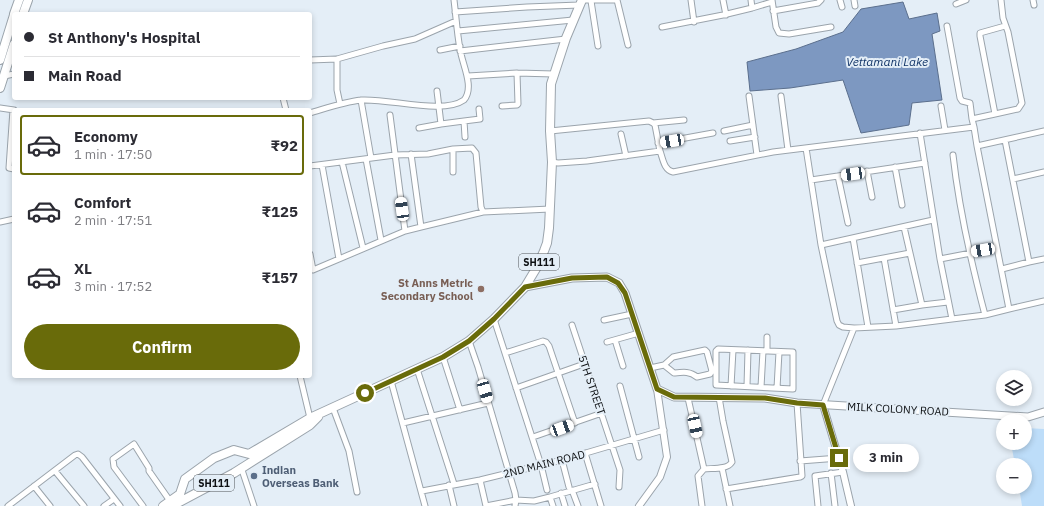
<!DOCTYPE html>
<meta charset="utf-8">
<style>
body{margin:0;font-family:"IBM Plex Sans",sans-serif;background:#f7f7f7;color:#2b2b33;height:100vh;display:flex;flex-direction:column;font-size:15px;white-space:nowrap}
*{box-sizing:border-box;margin:0}
p{font-size:13px;color:#7c7c81}
.icon{flex:none;width:22px;height:22px;fill:none;stroke:currentColor;stroke-width:2;stroke-linecap:round;stroke-linejoin:round}
.map{position:relative;flex:1;overflow:hidden}
.panel{position:absolute;left:12px;top:108px;width:300px;height:270px;display:flex;flex-direction:column;background:#fff;border-radius:4px;box-shadow:0 2px 6px #0003}
.panel>*{flex:none}
.guide{position:absolute;left:12px;top:12px;width:300px;height:88px;border-radius:4px;box-shadow:0 2px 6px #0003;display:grid;align-content:center;height:88px;padding:0 12px;background:#fff}
.fabs{position:absolute;left:996px;top:370px;display:grid;gap:8px}
.fabs a{display:grid;place-items:center;width:36px;height:36px;border-radius:50%;background:#fff;box-shadow:0 2px 6px #0003;font-size:20px}
.end{position:absolute;width:18px;height:18px;margin:-9px;border:5px solid #696b0a;background:#fff;box-shadow:0 0 0 2px #fff}
.from{border-radius:50%}
.bubble{position:absolute;height:28px;border-radius:14px;background:#fff;box-shadow:0 2px 6px #0003;font-size:13px;font-weight:800;line-height:28px;text-align:center}
.car{position:absolute;width:12px;height:24px;margin:-12px -6px;border-radius:5px;box-shadow:0 0 3px 1px #0007;background:linear-gradient(#fff 24%,#345 0 40%,#fff 0 76%,#345 0 86%,#fff 0)}
.guide b{display:flex;align-items:center;gap:14px;height:38px;font-size:15px}
.guide b+b{border-top:1px solid #e1e1e2}
.guide i{width:10px;height:10px;background:#2b2b33}
ul{padding:7px 0 0;list-style:none}
li{display:flex;align-items:center;gap:12px;height:60px;margin:0 8px 6px;padding:0 4px;border:2px solid transparent;border-radius:4px}
li div{flex:1}
li b{display:block;font-size:15px}
li em{font-style:normal;font-weight:800}
li.active{border-color:#696b0a}
li>.icon{width:36px;height:36px;stroke-width:1.5}
.button{display:flex;gap:8px;margin-top:auto;padding:8px 12px}
.button a{flex:1;height:46px;border-radius:24px;background:#696b0a;color:#fff;font-size:16px;font-weight:800;line-height:46px;text-align:center}
.map>svg:first-child{display:block}
.green{fill:#bdddf9}
.water{fill:#7d98c1;stroke:#5b6f8d}
.lines{fill:none;stroke-linecap:round;stroke-linejoin:round}
.minor-casing{stroke:#9ba4ac;stroke-width:7}
.tertiary-casing{stroke:#9ba4ac;stroke-width:8}
.secondary-casing{stroke:#9ba4ac;stroke-width:9}
.primary-casing{stroke:#9ba4ac;stroke-width:10}
.minor{stroke:#fff;stroke-width:5}
.tertiary{stroke:#fff;stroke-width:6}
.secondary{stroke:#fff;stroke-width:7}
.primary{stroke:#fff;stroke-width:8}
.route{stroke:#696b0a;stroke-width:5}
.education-dot{fill:#8d6e63;stroke:#e4eef7;stroke-width:1.5}
.service-dot{fill:#5c6f8a;stroke:#e4eef7;stroke-width:1.5}
.labels{text-anchor:middle;stroke-width:4;stroke-linejoin:round;paint-order:stroke}
.shield{fill:#e4eef7;stroke:#4e5357;stroke-width:1}
.shield-label{font-size:10px;font-weight:bold;fill:#0d1013}
.education-label{font-size:11px;font-weight:bold;fill:#785e54;stroke:#e4eef7;text-anchor:end}
.street-label{font-size:11px;fill:#0d1013;stroke:#e4eef7}
.service-label{font-size:11px;font-weight:bold;fill:#4e5e75;stroke:#e4eef7;text-anchor:start}
.water-label{font-size:12px;font-style:italic;fill:#123568;stroke:#e4eef7}
</style>
<div class="map">
<svg width="1044" height="506" viewBox="0 0 1044 506">
<rect width="100%" height="100%" fill="#e4eef7"/>
<!-- green -->
<path class="green" d="M1025,428l19,1v77h-22l-3,-19h6v-22h-10l-4,-22h14z"/>
<!-- water -->
<path class="water" d="M903,2l6,17 28,-6 3,18 -8,3 10,66 -30,3 -3,22 -48,8 -18,-53 -53,8 -40,3 -3,-29 49,-13 47,-17 18,-23z"/>
<g class="lines">
<!-- minor casing -->
<g class="minor-casing">
<path id="minor" d="M582,0h35
M617,0l11,45
M691,0l3,22
M723,0l3,15
M751,0l1,8 20,-6
M772,0l4,27 3,6 10,1 42,-7
M840,0l2,7
M854,0l1,6
M1033,0l1,5
M591,1l7,45
M956,4l10,-4
M773,11l45,-8 3,-3
M455,12l72,-5 52,-2
M947,26l13,72 2,3 8,2 2,16
M662,27l61,-12 29,-7
M458,31l115,-11
M440,50l20,-4
M460,51l106,-12
M337,59v31l3,14
M310,60l27,-1 46,-13 32,-7 41,-18
M4,76l10,-2
M468,76l49,-3
M749,96l8,59
M781,96l7,54
M283,98l3,12
M361,100l10,58
M502,106l15,-1 1,-1 -1,-31 37,1
M941,106l4,24
M0,108l14,2
M13,110l-4,58 5,1
M310,113c17,-5 34,-11 51,-13 28,-2 82,15 103,0 11,-13 -2,-36 -4,-51 -3,-16 -4,-33 -6,-49
M995,114l23,-5 4,-6 -14,-71 -5,-14 -2,-18
M464,121l16,-2 -1,-10
M653,123l31,-3
M441,124l23,-3 1,16
M974,127l-2,-8 23,-5 -15,-78v-3l25,-7
M419,128l22,-4 -4,-33
M550,131l99,-10 4,2 2,2 5,26
M724,131l29,-6
M621,134l5,22
M1005,140l24,122 15,-3
M730,141l25,-4
M658,143l55,-10
M806,148l15,97 16,76 2,4 4,2 11,1 42,-2 56,-7 -12,-60 -20,-126
M953,155c6,54 18,107 32,160
M366,159l15,81
M342,162l21,86
M552,162l6,1 29,-2 73,-10c3,8 4,19 13,21l100,-20 201,-25 3,19 67,-15
M322,165l17,94
M310,166l85,-11 33,-1 25,-5
M895,167l7,38
M867,171l5,26
M453,172v-23l19,-1 4,5 5,54 2,5 67,-3
M838,176l10,47
M1013,179l31,-7
M811,180l114,-17
M0,222l14,-3
M421,227l62,-15
M904,227l18,78 26,-3
M405,231l16,-4 -10,-73
M853,238l15,89
M821,245l112,-25
M310,254l3,16 92,-39 -15,-116
M884,258l12,68
M940,259l57,-11
M857,263l53,-10
M1002,269l27,-7
M1009,309l35,-8
M893,310l29,-5
M494,319l47,146 6,25
M952,319l33,-4 24,-6 -32,-163
M604,320l28,-6
M572,325l48,145 -1,17
M767,337v14
M615,340l8,26
M469,341l9,26 37,126 1,7 -1,6
M607,342l32,-9
M718,349l75,3v37l-77,-4v-34z
M505,353l38,-12 3,1 3,4 26,77
M443,357l17,53
M650,368l14,-3 9,-8 32,-7 2,2 5,19 -2,3 -13,3c-7,-6 -14,-5 -23,-4l-10,-8
M417,369l37,115
M300,376l10,42
M391,381l34,125
M620,386l19,71
M731,386l2,-36
M747,386l1,-36
M761,387l2,-36
M516,388l68,-24
M777,388l2,-36
M688,398l16,71 -6,7 4,30
M823,405l31,-77
M333,408l16,43 8,41
M403,423l85,-20
M533,437l69,-24
M585,453l16,53
M562,460l7,27
M800,461l39,-3
M241,467l13,39
M722,468l8,38
M704,469c9,-1 23,1 28,-7l-9,-41 -4,-24
M55,471l29,35
M831,473l4,33
M480,480l6,26
M449,485l5,21
M34,486l16,20
M726,489l74,-12 2,-1 -5,-73
M572,490l6,16
M422,491l58,-11 82,-20 102,-30
M561,493l4,13
M550,497l3,9
M8,506l67,-51 3,-1 4,3 38,49
M104,506l10,-7
M143,506l-29,-39 -1,-8 21,-15 15,24v3l21,30
M486,506l30,-6 18,1 16,-4 45,-13
M818,506l-3,-30 28,-4"/>
</g>
<!-- tertiary casing -->
<g class="tertiary-casing">
<path id="tertiary" d="M823,405l20,67 8,34
M639,506l21,-29 7,-20 -10,-68"/>
</g>
<!-- secondary casing -->
<g class="secondary-casing">
<path id="secondary" d="M525,287l47,-9 35,-1 12,6 6,10 32,96 17,8 91,1 32,5 231,14 16,-5"/>
</g>
<!-- primary casing -->
<g class="primary-casing">
<path id="primary" d="M14,14l5,-14
M23,14l5,-14
M0,60l14,-45
M0,88l14,-44
M163,506l17,-12 5,-15 29,-21 20,-8 15,4 61,-36 133,-61 26,-16 25,-22 31,-32 12,-20 7,-16 3,-8 2,-15 3,-66 -2,-31 1,-47 15,-46 16,-38
M172,506l62,-33 76,-48 8,-8"/>
</g>
<!-- minor -->
<use href="#minor" class="minor"/>
<!-- tertiary -->
<use href="#tertiary" class="tertiary"/>
<!-- secondary -->
<use href="#secondary" class="secondary"/>
<!-- primary -->
<use href="#primary" class="primary"/>
</g>
<g class="lines">
<!-- route -->
<path class="route" d="M365,393l78,-36 26,-16 25,-22 31,-32 47,-9 35,-1 11,6 7,10 32,96 17,8 91,1 32,5 26,2 16,53"/>
</g>
<!-- markers -->
<circle class="education-dot" cx="481" cy="289" r="4"/>
<circle class="service-dot" cx="254" cy="476" r="4"/>
<g class="labels">
<!-- shield labels -->
<g class="shield">
<rect x="519" y="254" width="40" height="16" rx="3"/>
<rect x="194" y="475" width="40" height="16" rx="3"/>
</g>
<g class="shield-label">
<text x="539" y="266">SH111</text>
<text x="214" y="487">SH111</text>
</g>
<!-- education labels -->
<g class="education-label">
<text x="473" y="287">St Anns Metric<tspan x="473" dy="13">Secondary School</tspan></text>
</g>
<!-- street labels -->
<g class="street-label">
<text transform="translate(592 385) rotate(71)" y="4">5TH STREET</text>
<text transform="translate(898 409) rotate(3)" y="4">MILK COLONY ROAD</text>
<text transform="translate(544 464) rotate(-14)" y="4">2ND MAIN ROAD</text>
</g>
<!-- service labels -->
<g class="service-label">
<text x="262" y="474">Indian<tspan x="262" dy="13">Overseas Bank</tspan></text>
</g>
<!-- water labels -->
<g class="water-label">
<text x="887" y="66">Vettamani Lake</text>
</g>
</g>
</svg>
<div class="fabs">
<a><svg class="icon" aria-label="layers" viewBox="0 0 24 24"><path d="M12 4l9 5-9 5-9-5zM3 14l9 5 9-5"/></svg></a>
<a>+</a>
<a>−</a>
</div>
<i class="end from" style="left:365px;top:393px"></i>
<i class="end" style="left:839px;top:458px"></i>
<div class="bubble" style="left:853px;top:444px;width:66px">3 min</div>
<i class="car" style="left:672px;top:141px;rotate:260deg"></i>
<i class="car" style="left:853px;top:174px;rotate:262deg"></i>
<i class="car" style="left:402px;top:209px;rotate:352deg"></i>
<i class="car" style="left:983px;top:250px;rotate:260deg"></i>
<i class="car" style="left:485px;top:391px;rotate:164deg"></i>
<i class="car" style="left:695px;top:426px;rotate:168deg"></i>
<i class="car" style="left:562px;top:428px;rotate:70deg"></i>
<div class="guide">
<b><i class="from"></i>St Anthony's Hospital</b>
<b><i></i>Main Road</b>
</div>
<section class="panel">
<ul>
<li class="active"><svg class="icon" aria-label="car" viewBox="0 0 24 24"><path d="M5 17H2v-5l4-1 3-4h7l3 4 3 1v5h-3M9 17h6M6 11h13"/><circle cx="7" cy="17" r="2"/><circle cx="17" cy="17" r="2"/></svg><div><b>Economy</b><p>1 min · 17:50</p></div><em>₹92</em></li>
<li><svg class="icon" aria-label="car" viewBox="0 0 24 24"><path d="M5 17H2v-5l4-1 3-4h7l3 4 3 1v5h-3M9 17h6M6 11h13"/><circle cx="7" cy="17" r="2"/><circle cx="17" cy="17" r="2"/></svg><div><b>Comfort</b><p>2 min · 17:51</p></div><em>₹125</em></li>
<li><svg class="icon" aria-label="car" viewBox="0 0 24 24"><path d="M5 17H2v-5l4-1 3-4h7l3 4 3 1v5h-3M9 17h6M6 11h13"/><circle cx="7" cy="17" r="2"/><circle cx="17" cy="17" r="2"/></svg><div><b>XL</b><p>3 min · 17:52</p></div><em>₹157</em></li>
</ul>
<div class="button"><a>Confirm</a></div>
</section>
</div>
